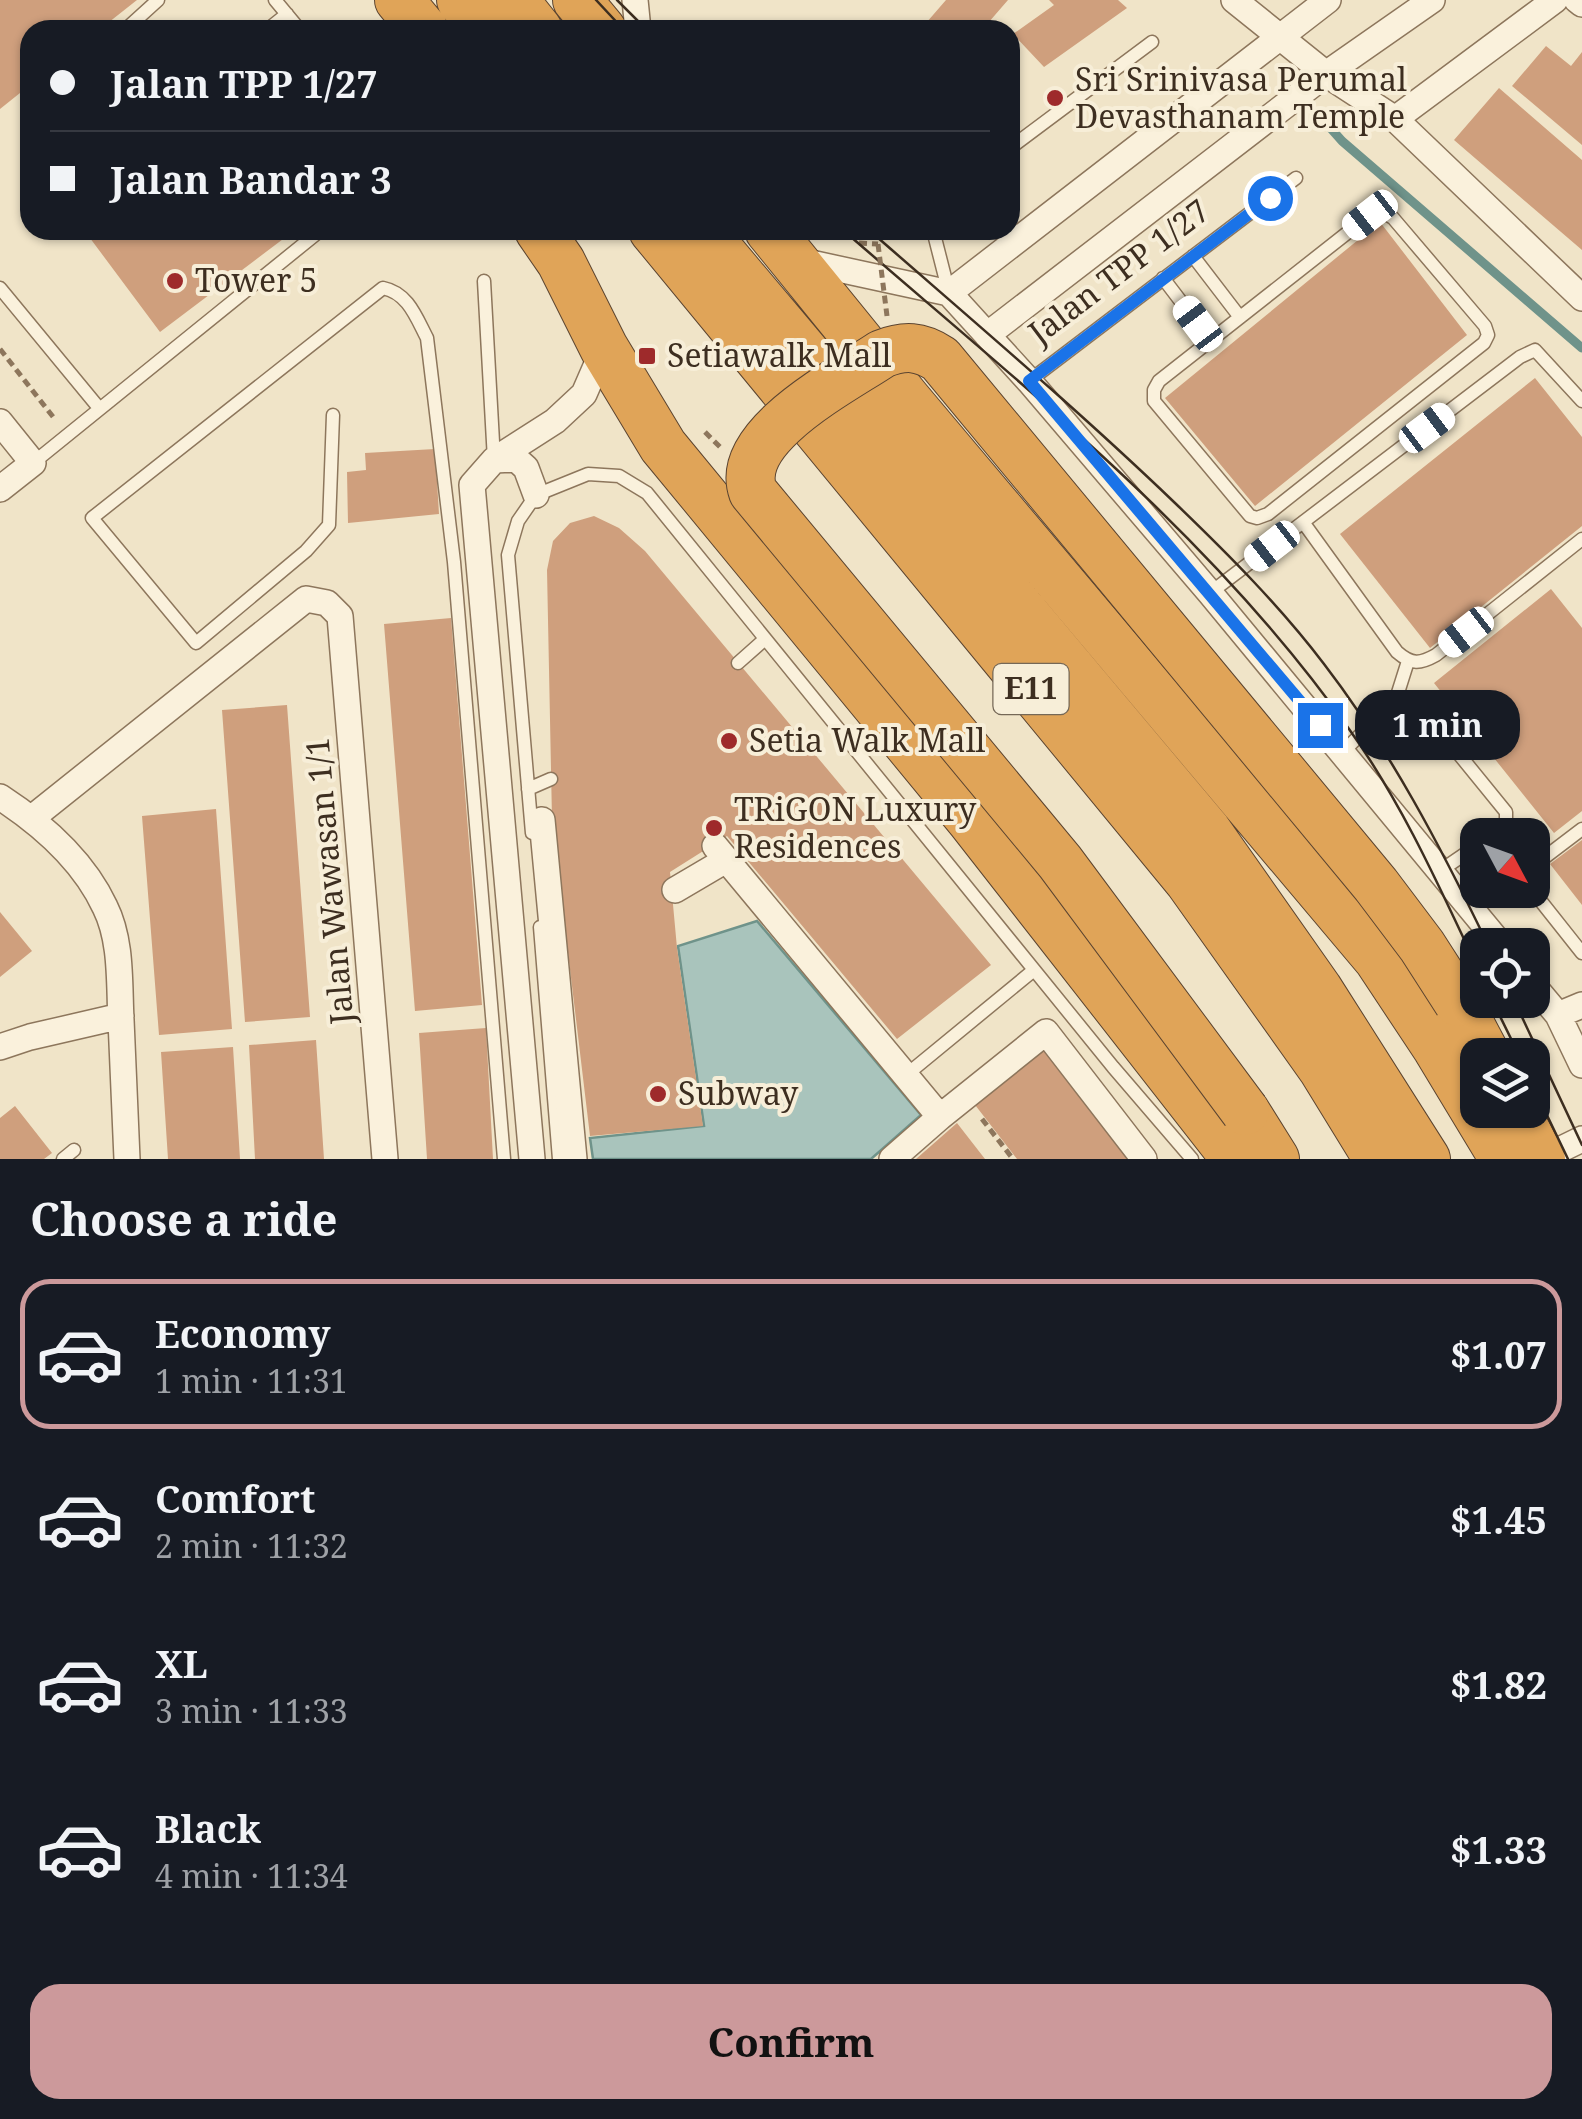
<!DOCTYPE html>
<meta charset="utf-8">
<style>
body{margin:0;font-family:"Noto Serif",serif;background:#242831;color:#f1f3f6;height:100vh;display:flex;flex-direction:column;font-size:38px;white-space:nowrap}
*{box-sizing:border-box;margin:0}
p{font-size:32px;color:#9ea1a6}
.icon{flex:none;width:55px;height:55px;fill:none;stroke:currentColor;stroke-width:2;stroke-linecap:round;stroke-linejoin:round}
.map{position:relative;height:1159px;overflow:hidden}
.sheet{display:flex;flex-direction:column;background:#171b24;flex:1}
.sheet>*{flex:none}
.banner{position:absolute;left:20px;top:20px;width:1000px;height:220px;border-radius:30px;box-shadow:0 2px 8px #0004;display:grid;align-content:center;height:220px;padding:0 30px;background:#171b24}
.needle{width:65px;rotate:131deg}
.tools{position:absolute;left:1460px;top:818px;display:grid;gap:20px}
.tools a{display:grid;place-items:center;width:90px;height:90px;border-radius:20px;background:#171b24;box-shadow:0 2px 8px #0004;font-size:50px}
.end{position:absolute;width:45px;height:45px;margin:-22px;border:12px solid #1a73e8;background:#fff;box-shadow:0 0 0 5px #fff}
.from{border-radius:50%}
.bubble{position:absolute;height:70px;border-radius:30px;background:#171b24;box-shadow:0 2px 8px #0004;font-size:32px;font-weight:700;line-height:70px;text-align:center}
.car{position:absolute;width:30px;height:60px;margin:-30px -15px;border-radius:12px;box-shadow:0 0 8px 2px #0007;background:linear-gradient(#fff 24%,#345 0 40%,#fff 0 76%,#345 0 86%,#fff 0)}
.banner b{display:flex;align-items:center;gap:35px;height:95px;font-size:38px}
.banner b+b{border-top:2px solid #363941}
.banner i{width:25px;height:25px;background:#f1f3f6}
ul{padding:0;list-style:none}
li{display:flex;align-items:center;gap:30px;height:150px;margin:0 20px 15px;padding:0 10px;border:5px solid transparent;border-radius:30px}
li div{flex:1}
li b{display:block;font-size:38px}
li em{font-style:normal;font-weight:700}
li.current{border-color:#cc999b}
li>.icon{width:90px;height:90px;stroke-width:1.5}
h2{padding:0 30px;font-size:45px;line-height:120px}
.button{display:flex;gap:20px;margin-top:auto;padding:20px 30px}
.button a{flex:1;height:115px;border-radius:30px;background:#cc999b;color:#111;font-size:40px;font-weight:700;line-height:115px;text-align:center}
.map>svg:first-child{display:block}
.water{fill:#a9c4bc;stroke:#6f938a;stroke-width:2.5}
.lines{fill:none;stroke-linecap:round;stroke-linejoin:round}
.stream{stroke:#6f938a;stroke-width:9}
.building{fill:#cf9f7d}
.lane-casing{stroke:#8d765c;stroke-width:15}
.street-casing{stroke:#8d765c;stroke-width:28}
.highway-casing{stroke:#5b4430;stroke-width:50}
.path{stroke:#8d765c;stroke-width:5;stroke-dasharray:8 5;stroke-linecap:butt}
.lane{stroke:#faf1dc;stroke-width:12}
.street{stroke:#faf1dc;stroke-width:25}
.highway{stroke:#e0a458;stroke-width:48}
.tram{stroke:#3d2e20;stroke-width:2.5}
.highway-bridge-casing{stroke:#5b4430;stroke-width:50;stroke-linecap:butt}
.path-bridge{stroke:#8d765c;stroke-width:5;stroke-dasharray:8 5;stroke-linecap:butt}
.highway-bridge{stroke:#e0a458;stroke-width:48}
.route{stroke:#1a73e8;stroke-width:12}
.poi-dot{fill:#9e2a2b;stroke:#f7eed8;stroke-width:4}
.labels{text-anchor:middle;stroke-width:8;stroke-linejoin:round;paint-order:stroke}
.shield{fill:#f7eed8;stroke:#756857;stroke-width:2.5}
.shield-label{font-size:30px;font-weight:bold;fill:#3d2e20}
.poi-label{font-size:32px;fill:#3d2e20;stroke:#f7eed8;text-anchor:start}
.street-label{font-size:32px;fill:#3d2e20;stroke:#f7eed8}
</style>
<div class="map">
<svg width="1582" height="1159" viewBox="0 0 1582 1159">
<rect width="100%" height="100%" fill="#f0e4c8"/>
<!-- water -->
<path class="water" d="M757,921l164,194 -50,44h-278l-3,-21 114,-12 -26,-180z"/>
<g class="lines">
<!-- stream -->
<path class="stream" d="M1326,123l16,18 240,207"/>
</g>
<!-- building -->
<path class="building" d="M0,0h137l-38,30h-69v55l-30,24z
M946,0h62l-26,30h-62z
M1049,0h69l9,8 -83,59 -31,-33 41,-29z
M1546,46l25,20 11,-14v93l-70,-59z
M1499,88l83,72v90l-128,-110z
M1380,222l87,113 -212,171 -90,-108z
M84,230h211l-135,102z
M1535,378l47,59v89l-152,122 -90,-114z
M435,449l4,65 -91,9 -1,-51 19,-2 -1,-17z
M594,516l25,12 26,23 346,414 -94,74 -170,-203 -57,36 7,76 26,178 -113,10 -38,-317 -5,-249 6,-29 17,-18z
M1551,589l31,39v183l-28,22 -120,-150z
M451,618l31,387 -67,6 -31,-387z
M287,705l23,312 -65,5 -23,-312z
M216,809l16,220 -73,6 -17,-219z
M1582,840v65l-32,-41z
M0,912l32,39 -32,26z
M486,1028l7,131h-66l-8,-126z
M316,1040l8,119h-69l-6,-114z
M1049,1041l90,118h-122l-45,-58z
M233,1047l7,112h-72l-7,-107z
M15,1106l37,47 -8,6h-44v-41z
M957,1123l28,36h-69z"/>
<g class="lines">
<!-- lane casing -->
<g class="lane-casing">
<path id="lane" d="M275,0l25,30
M125,30l33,-30
M267,30l20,-16
M1010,148l142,-106
M1383,212l10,6 92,108 3,9 -4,8 -216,171 -11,4 -7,-2 -96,-115v-11l5,-9 211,-166z
M933,230l16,63
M1193,256l46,60
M1163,278l48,63
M484,281l10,179
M0,288l99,120
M1029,381l267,-203
M333,415l-4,110 -23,26 -110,92 -104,-125 291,-230c25,5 33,29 44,50l27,224 50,597
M33,463l288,-233
M1303,522l94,130c15,13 23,12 39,3l146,-116
M1210,593l310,-236 15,-7 47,51
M738,663l27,-24
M1396,699h16l11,11 83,102v13l-15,10
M1343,752l53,-53 12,-38
M528,789l23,-10
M532,833l-24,-278 10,-34 18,-26 52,-21 31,2 28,17 466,574 79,92
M1532,867l50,-38
M1440,871l38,-26
M1532,890l50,63
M540,927l19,232
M905,1076l129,-106
M63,1159l11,-9"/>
</g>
<!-- street casing -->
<g class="street-casing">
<path id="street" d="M635,0l3,30
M1234,0l92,74 69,45 187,179
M1577,0l5,4
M1395,119l160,-119
M797,260l152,33 80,88 181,212 291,352
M949,293l379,-293
M987,335l339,-261 106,-74
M0,422l33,41 -33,26
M494,460l22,-1 10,9 10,27
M0,797c43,28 83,63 105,110 17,34 14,76 16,113 2,47 4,93 6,139
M32,818l274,-219 21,4 13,13 45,543
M542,820l32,339
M715,846l225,271 -48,42
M675,890l51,-30
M1532,984l26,31 24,50
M1558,1015l24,-10
M0,1047l30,-10 91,-21
M940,1117l106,-85 98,127
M532,1159l-60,-674 22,-25 61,-39 29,-27 20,-46
M1541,1159l41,-20"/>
</g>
<!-- highway casing -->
<g class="highway-casing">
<path id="highway" d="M399,0l25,30
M461,0l24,30
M514,0l24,30
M577,0l25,30
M539,230l22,32 43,86 59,98 308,374 265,339
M653,230l536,651 133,187 56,91
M702,230l505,601 111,158 108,170
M769,230l138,170 471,559 59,89 67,111
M1458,1002l28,53
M1515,1110l26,49
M1245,1111l30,48"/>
</g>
<!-- path -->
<path class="path" d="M859,243l19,1
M0,349l54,69
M705,432l17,17
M982,1119l31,40"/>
<!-- lane -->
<use href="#lane" class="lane"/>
<!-- street -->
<use href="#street" class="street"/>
<!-- highway -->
<use href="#highway" class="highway"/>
<!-- tram -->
<path class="tram" d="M596,0l28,30
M617,0l30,30
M843,230c178,155 369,304 506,499 53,74 90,157 129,240
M869,230c103,90 207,178 306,273 52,50 105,103 149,161 66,86 117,183 164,281
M1492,1000l27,55
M1514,1000l68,145
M1532,1084l36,75"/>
<!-- highway-bridge casing -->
<g class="highway-bridge-casing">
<path id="highway-bridge" d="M1245,1111l-185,-249 -307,-370c-20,-56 89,-111 129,-138 23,-9 38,-8 58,5l436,526 46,61 36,56"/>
</g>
<!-- path-bridge -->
<path class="path-bridge" d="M878,244l9,72"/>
<!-- highway-bridge -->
<use href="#highway-bridge" class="highway-bridge"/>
</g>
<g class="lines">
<!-- route -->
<path class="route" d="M1270,198l-241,183 291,344"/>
</g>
<!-- markers -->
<g class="poi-dot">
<circle cx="1055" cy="98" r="10"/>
<circle cx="175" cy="281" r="10"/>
<rect x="637" y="346" width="20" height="20" rx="5"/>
<circle cx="729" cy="741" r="10"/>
<circle cx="714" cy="828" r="10"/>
<circle cx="658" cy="1094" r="10"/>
</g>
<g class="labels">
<!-- shield labels -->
<rect class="shield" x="993.5" y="664" width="75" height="50" rx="8"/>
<g class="shield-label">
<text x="1031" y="699">E11</text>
</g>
<!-- poi labels -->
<g class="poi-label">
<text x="1075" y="91">Sri Srinivasa Perumal<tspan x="1075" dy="37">Devasthanam Temple</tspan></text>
<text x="195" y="292">Tower 5</text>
<text x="667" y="367">Setiawalk Mall</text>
<text x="749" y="752">Setia Walk Mall</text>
<text x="734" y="821">TRiGON Luxury<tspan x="734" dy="37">Residences</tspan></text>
<text x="678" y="1105">Subway</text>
</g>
<!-- street labels -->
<g class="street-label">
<text transform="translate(1119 272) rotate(-37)" y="11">Jalan TPP 1/27</text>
<text transform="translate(330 881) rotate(-95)" y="11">Jalan Wawasan 1/1</text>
</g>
</g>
</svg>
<div class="tools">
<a><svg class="needle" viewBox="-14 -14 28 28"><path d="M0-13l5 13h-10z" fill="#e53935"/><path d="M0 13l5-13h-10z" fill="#9ea1a6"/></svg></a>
<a><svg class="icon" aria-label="locate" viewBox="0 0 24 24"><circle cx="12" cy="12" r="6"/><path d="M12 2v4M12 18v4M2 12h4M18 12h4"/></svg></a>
<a><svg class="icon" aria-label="layers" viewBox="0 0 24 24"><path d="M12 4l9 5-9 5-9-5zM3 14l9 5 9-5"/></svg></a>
</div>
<i class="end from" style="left:1270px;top:198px"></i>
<i class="end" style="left:1320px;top:725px"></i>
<div class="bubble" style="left:1355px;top:690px;width:165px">1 min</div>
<i class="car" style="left:1370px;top:215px;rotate:232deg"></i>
<i class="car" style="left:1198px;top:324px;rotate:323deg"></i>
<i class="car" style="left:1427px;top:428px;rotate:53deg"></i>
<i class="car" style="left:1272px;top:546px;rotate:232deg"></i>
<i class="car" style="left:1466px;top:632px;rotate:232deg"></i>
<div class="banner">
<b><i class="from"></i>Jalan TPP 1/27</b>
<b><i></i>Jalan Bandar 3</b>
</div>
</div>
<section class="sheet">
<h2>Choose a ride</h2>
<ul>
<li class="current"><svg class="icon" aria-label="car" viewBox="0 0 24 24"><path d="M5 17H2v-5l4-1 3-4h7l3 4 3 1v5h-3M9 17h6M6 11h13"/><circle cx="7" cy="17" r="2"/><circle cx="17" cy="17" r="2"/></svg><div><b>Economy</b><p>1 min · 11:31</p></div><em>$1.07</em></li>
<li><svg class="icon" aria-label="car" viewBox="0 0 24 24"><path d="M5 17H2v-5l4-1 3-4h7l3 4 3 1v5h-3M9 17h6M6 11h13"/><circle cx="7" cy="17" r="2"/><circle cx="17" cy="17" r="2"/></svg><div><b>Comfort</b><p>2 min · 11:32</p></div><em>$1.45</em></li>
<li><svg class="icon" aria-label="car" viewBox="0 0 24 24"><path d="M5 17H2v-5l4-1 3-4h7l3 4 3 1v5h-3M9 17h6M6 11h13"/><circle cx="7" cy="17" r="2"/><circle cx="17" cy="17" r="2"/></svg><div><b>XL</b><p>3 min · 11:33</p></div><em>$1.82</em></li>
<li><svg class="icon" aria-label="car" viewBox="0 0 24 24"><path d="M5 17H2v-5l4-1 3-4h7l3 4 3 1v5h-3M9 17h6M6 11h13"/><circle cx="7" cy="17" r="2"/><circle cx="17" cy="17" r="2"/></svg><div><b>Black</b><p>4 min · 11:34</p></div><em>$1.33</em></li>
</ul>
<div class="button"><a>Confirm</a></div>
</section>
